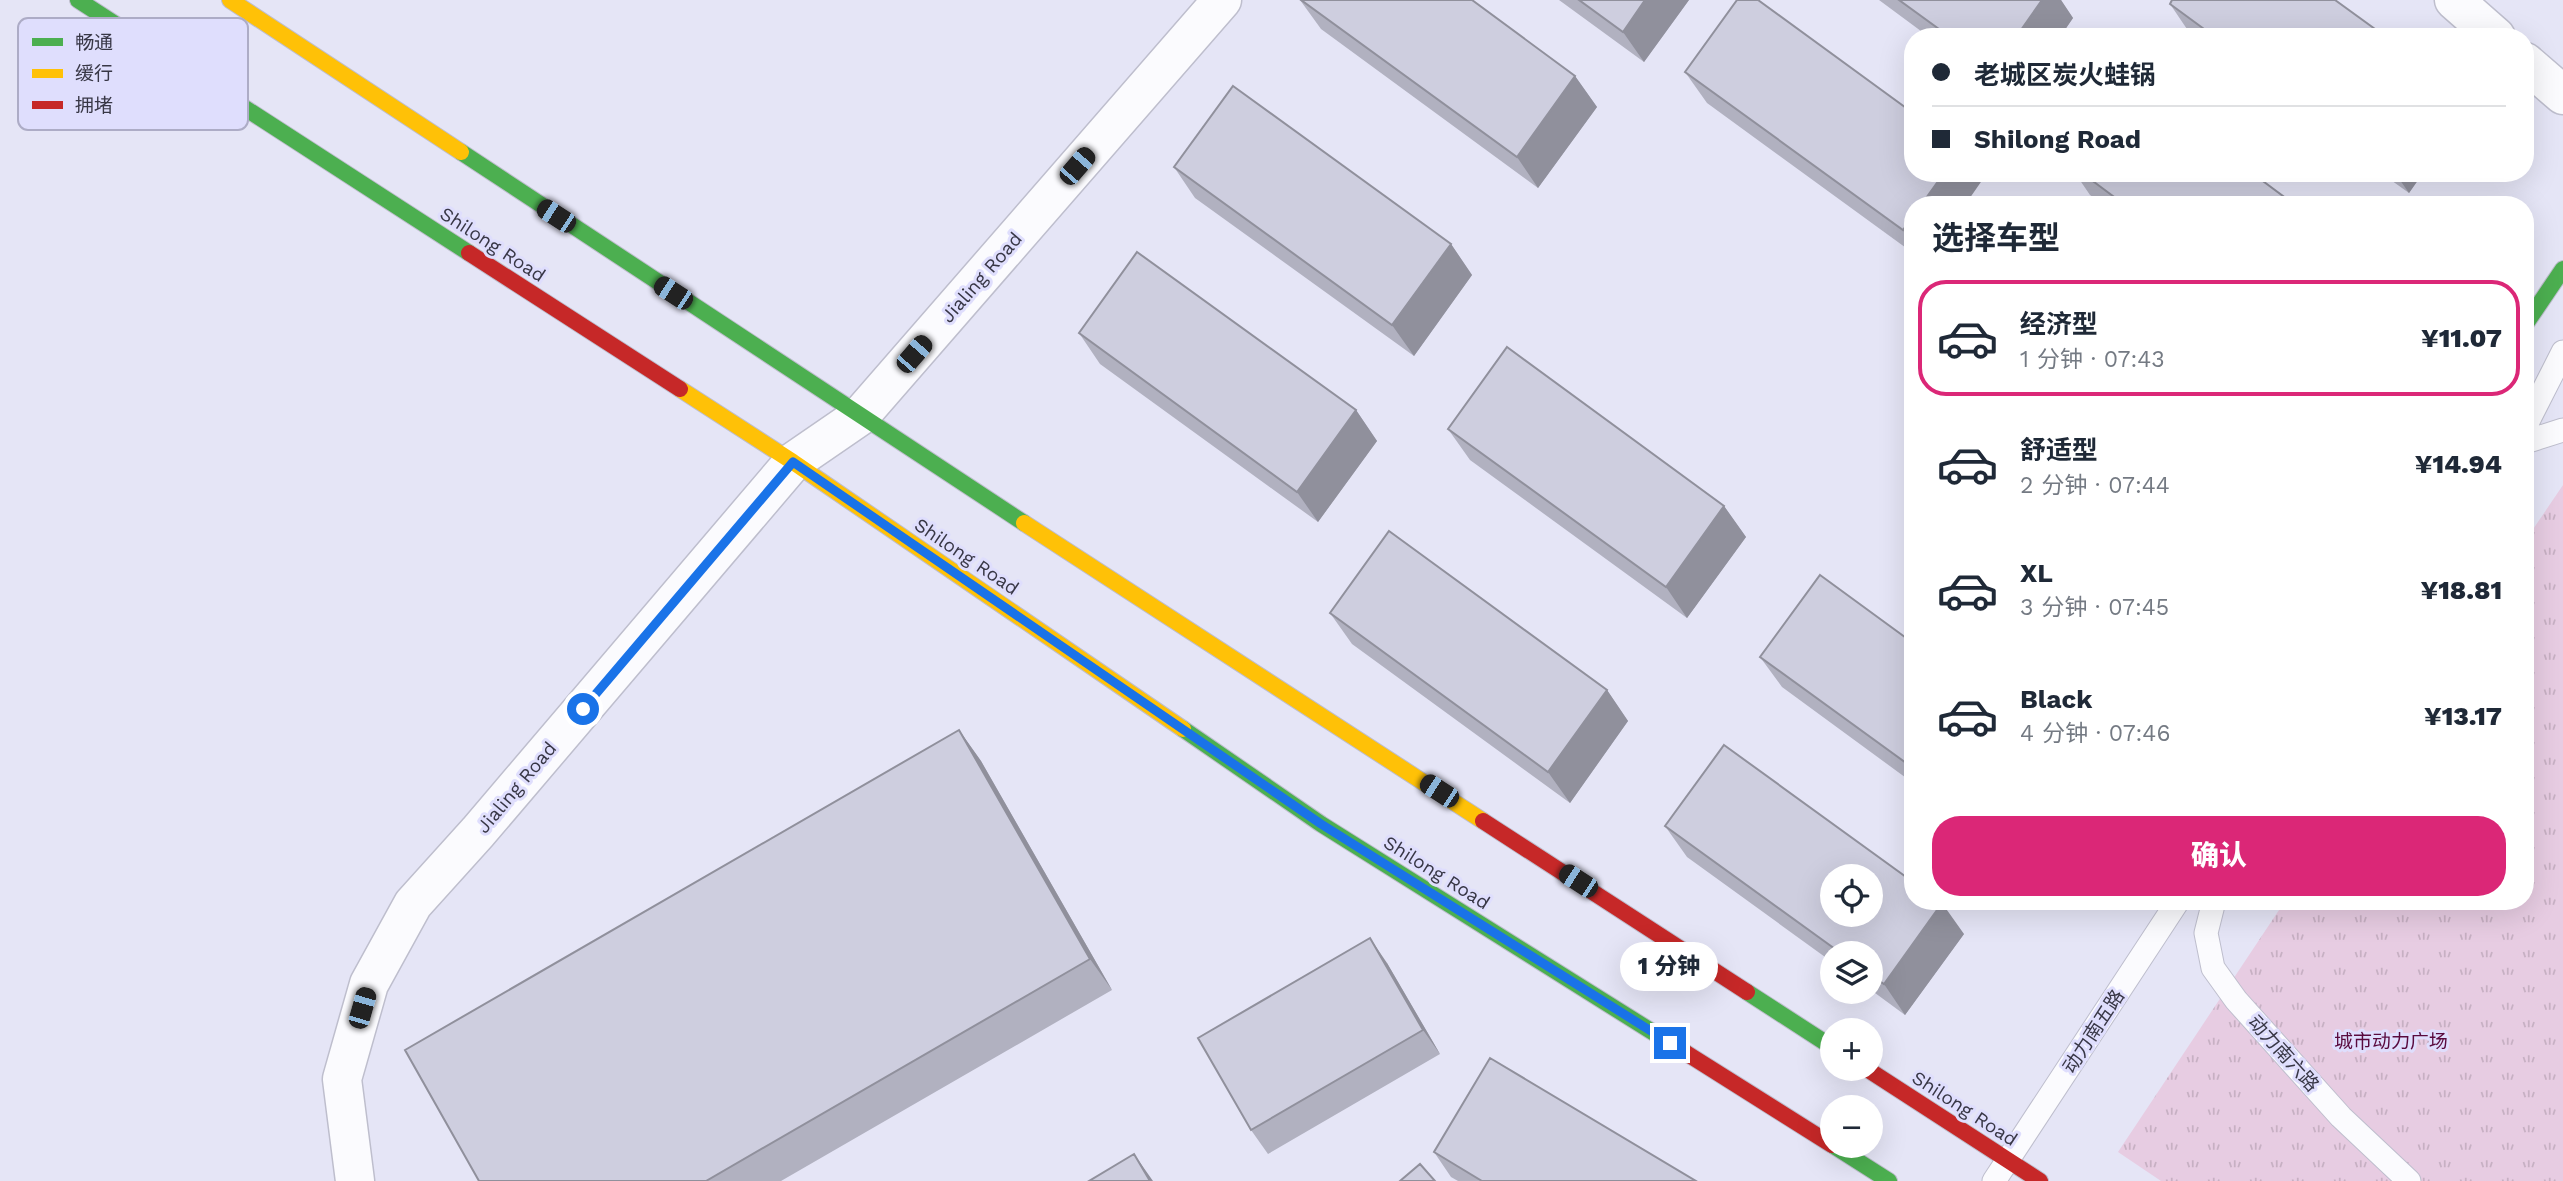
<!DOCTYPE html>
<html lang="zh">
<meta charset="utf-8">
<style>
body{margin:0;font-family:"Work Sans","Noto Sans SC",sans-serif;background:#f2f2f3;color:#1f2937;height:100vh;display:flex;flex-direction:column;font-size:26px;white-space:nowrap}
*{box-sizing:border-box;margin:0}
p{font-size:23px;color:#747a83}
.icon{flex:none;width:38px;height:38px;fill:none;stroke:currentColor;stroke-width:2;stroke-linecap:round;stroke-linejoin:round}
.map{position:relative;flex:1;overflow:hidden}
.sheet{position:absolute;left:1904px;top:196px;width:630px;height:714px;display:flex;flex-direction:column;background:#fff;border-radius:28px;box-shadow:0 7px 28px #0002}
.sheet>*{flex:none}
.hud{position:absolute;left:1904px;top:28px;width:630px;height:154px;border-radius:28px;box-shadow:0 7px 28px #0002;display:grid;align-content:center;height:154px;padding:0 28px;background:#fff}
.tools{position:absolute;left:1820px;top:864px;display:grid;gap:14px}
.tools a{display:grid;place-items:center;width:63px;height:63px;border-radius:50%;background:#fff;box-shadow:0 7px 28px #0002;font-size:35px}
.end{position:absolute;width:32px;height:32px;margin:-16px;border:9px solid #1a73e8;background:#fff;box-shadow:0 0 0 4px #fff}
.from{border-radius:50%}
.bubble{position:absolute;height:49px;border-radius:24px;background:#fff;box-shadow:0 7px 28px #0002;font-size:23px;font-weight:800;line-height:49px;text-align:center}
.car{position:absolute;width:21px;height:42px;margin:-21px -10px;border-radius:9px;box-shadow:0 0 5px 2px #0007;background:linear-gradient(#222 24%,#8ab4d8 0 40%,#222 0 76%,#8ab4d8 0 86%,#222 0)}
.hud b{display:flex;align-items:center;gap:24px;height:66px;font-size:26px}
.hud b+b{border-top:2px solid #e0e1e3}
.hud i{width:18px;height:18px;background:#1f2937}
ul{padding:0;list-style:none}
li{display:flex;align-items:center;gap:21px;height:116px;margin:0 14px 10px;padding:0 14px;border:4px solid transparent;border-radius:28px}
li div{flex:1}
li b{display:block;font-size:26px}
li em{font-style:normal;font-weight:800}
li.active{border-color:#db2777}
li>.icon{width:63px;height:63px;stroke-width:1.5}
h2{padding:0 28px;font-size:32px;line-height:84px}
.action{display:flex;gap:14px;margin-top:auto;padding:14px 28px}
.action a{flex:1;height:80px;border-radius:28px;background:#db2777;color:#fff;font-size:28px;font-weight:800;line-height:80px;text-align:center}
.map>svg:first-child{display:block}
.park{fill:url(#park-tufts)}
.lines{fill:none;stroke-linecap:round;stroke-linejoin:round}
.lane-casing{stroke:#bebecd;stroke-width:25}
.street-casing{stroke:#bebecd;stroke-width:41}
.fast-casing{stroke:#bebecd;stroke-width:18}
.slow-casing{stroke:#bebecd;stroke-width:18}
.jam-casing{stroke:#bebecd;stroke-width:18}
.lane{stroke:#fbfbfe;stroke-width:23}
.street{stroke:#fbfbfe;stroke-width:38}
.fast{stroke:#4caf50;stroke-width:16}
.slow{stroke:#ffc107;stroke-width:16}
.jam{stroke:#c62828;stroke-width:16}
.wall{fill:#b1b1c0}
.shaded-wall{fill:#90909c}
.building{fill:#cecedf;stroke:#90909c;stroke-width:2;fill-rule:evenodd}
.route{stroke:#1a73e8;stroke-width:9}
.labels{text-anchor:middle;stroke-width:6;stroke-linejoin:round;paint-order:stroke}
.street-label{font-size:19px;fill:#383746;stroke:#dfdefd}
.park-label{font-size:19px;fill:#590a3e;stroke:#dfdefd}
.key{fill:#dfdefd;stroke:#adacc6;stroke-width:2}
.key-label{font-size:19px;fill:#383746}
</style>
<div class="map">
<svg width="2563" height="1181" viewBox="0 0 2563 1181">
<defs>
<pattern id="park-tufts" width="24" height="20" patternUnits="userSpaceOnUse" patternTransform="scale(1.75)"><rect width="24" height="20" fill="#e7cce2"/><path d="M3 7l-1-3M5 7V3M7 7l1-3M15 17l-1-3M17 17v-4M19 17l1-3" fill="none" stroke="#c7b0c3"/></pattern>
</defs>
<rect width="100%" height="100%" fill="#e5e5f6"/>
<!-- park -->
<path class="park" d="M2563,485v696h-402l-43,-29 167,-251h240v-360z"/>
<g class="lines">
<!-- lane casing -->
<g class="lane-casing">
<path id="lane" d="M2525,427l38,-75
M2525,442l38,-12
M2214,901l-8,32 7,35 23,32 105,117 68,64
M1994,1181l184,-280"/>
</g>
<!-- street casing -->
<g class="street-casing">
<path id="street" d="M2454,0l42,37
M2525,62l38,33
M355,1181l-13,-102 27,-95 44,-80 65,-72 315,-370 67,-46 362,-416"/>
</g>
<!-- fast casing -->
<g class="fast-casing">
<path id="fast" d="M78,0l391,253
M461,152l563,371
M2525,325l38,-56
M1183,729l138,95 365,229
M1747,992l85,55
M1834,1146l55,35"/>
</g>
<!-- slow casing -->
<g class="slow-casing">
<path id="slow" d="M230,0l231,152
M680,389l113,73 390,267
M1024,523l459,298"/>
</g>
<!-- jam casing -->
<g class="jam-casing">
<path id="jam" d="M469,253l211,136
M1483,821l264,171
M1686,1053l146,92
M1867,1069l173,112"/>
</g>
<!-- lane -->
<use href="#lane" class="lane"/>
<!-- street -->
<use href="#street" class="street"/>
<!-- fast -->
<use href="#fast" class="fast"/>
<!-- slow -->
<use href="#slow" class="slow"/>
<!-- jam -->
<use href="#jam" class="jam"/>
</g>
<!-- wall -->
<path class="wall" d="M1300,0h172l103,76 22,31 -59,81 -217,-159z
M1559,0h130l-45,62z
M1879,0h182l12,18 -13,19h-131z
M2170,4l216,33h-192l-3,-2z
M1685,72l228,101h66l4,6 -70,26v48l-206,-150z
M1174,167l277,77 21,31 -58,81 -219,-158z
M2075,173h177l43,32h-191l-14,-10z
M2381,173h42l-14,20z
M1079,333l277,77 21,31 -59,81 -218,-158z
M1448,429l276,77 22,31 -59,81 -217,-158z
M1330,613l277,77 21,31 -58,82 -218,-159z
M1913,643v140l-131,-96 -22,-30z
M959,730l22,31 131,229 -331,191h-302z
M1665,826l299,108 -59,81 -34,-25v-36h-39v8l-145,-105z
M1387,963l53,91 -172,100 -17,-24z
M1434,1152l262,29h-238l-7,-4z"/>
<!-- shaded-wall -->
<path class="shaded-wall" d="M1645,0h44l-45,62 -21,-30z
M2042,0h19l12,18 -13,19h-44z
M1575,76l22,31 -59,81 -21,-31z
M1944,173h35l4,6 -18,26h-44z
M2395,173h28l-14,20z
M1913,216v29l-10,-15z
M1451,244l21,31 -58,81 -22,-31z
M1356,410l21,31 -59,81 -21,-30z
M1724,506l22,31 -59,81 -21,-31z
M1607,690l21,31 -58,82 -22,-31z
M959,730l22,31 131,229 -22,-31z
M1942,903l22,31 -59,81 -21,-31z
M1370,938l17,25 53,91 -17,-24z
M1134,1154l19,27h-3z"/>
<!-- building -->
<path class="building" d="M1301,0h171l103,76 -58,81z
M1579,0h66l-22,32z
M1737,0h21l155,113v60h31l-23,32h-8v11l-10,14 -218,-158z
M1899,0h143l-26,37h-66z
M2172,0h163l51,37h-171l-45,-33z
M1233,86l218,158 -59,81 -218,-158z
M2082,173h170l43,32h-170z
M1137,252l219,158 -59,82 -218,-159z
M1507,347l217,159 -58,81 -218,-158z
M1389,531l218,159 -59,82 -218,-159z
M1820,575l93,68v125l-153,-111z
M959,730l131,229 -384,222h-227l-74,-131z
M1724,745l189,137v19h27l2,2 -58,81 -13,-9v-21h-29l-177,-128zM1832,877h39v38h-39z
M1370,938l53,92 -172,100 -53,-92z
M1490,1058l206,123h-214l-48,-29z
M1134,1154l16,27h-61z
M1420,1164l15,17h-35z"/>
<g class="lines">
<!-- route -->
<path class="route" d="M583,709l210,-247 528,362 349,219"/>
</g>
<g class="labels">
<!-- street labels -->
<g class="street-label">
<text transform="translate(493 244) rotate(33)" y="7">Shilong Road</text>
<text transform="translate(981 277) rotate(-49)" y="7">Jialing Road</text>
<text transform="translate(967 556) rotate(34)" y="7">Shilong Road</text>
<text transform="translate(516 787) rotate(-50)" y="7">Jialing Road</text>
<text transform="translate(1437 872) rotate(32)" y="7">Shilong Road</text>
<text transform="translate(2093 1031) rotate(-57)" y="7">动力南五路</text>
<text transform="translate(2284 1053) rotate(48)" y="7">动力南六路</text>
<text transform="translate(1965 1108) rotate(33)" y="7">Shilong Road</text>
</g>
<!-- park labels -->
<g class="park-label">
<text x="2391" y="1048">城市动力广场</text>
</g>
</g>
<!-- legend -->
<rect x="18" y="18" width="230" height="112" rx="10" class="key"/>
<rect x="32" y="38" width="31" height="8" fill="#4caf50"/>
<rect x="32" y="69" width="31" height="9" fill="#ffc107"/>
<rect x="32" y="101" width="31" height="8" fill="#c62828"/>
<g class="key-label">
<text x="75" y="49">畅通</text>
<text x="75" y="80">缓行</text>
<text x="75" y="112">拥堵</text>
</g>
</svg>
<div class="tools">
<a><svg class="icon" aria-label="locate" viewBox="0 0 24 24"><circle cx="12" cy="12" r="6"/><path d="M12 2v4M12 18v4M2 12h4M18 12h4"/></svg></a>
<a><svg class="icon" aria-label="layers" viewBox="0 0 24 24"><path d="M12 4l9 5-9 5-9-5zM3 14l9 5 9-5"/></svg></a>
<a>+</a>
<a>−</a>
</div>
<i class="end from" style="left:583px;top:709px"></i>
<i class="end" style="left:1670px;top:1043px"></i>
<div class="bubble" style="left:1620px;top:942px;width:98px">1 分钟</div>
<i class="car" style="left:1077px;top:166px;rotate:41deg"></i>
<i class="car" style="left:556px;top:216px;rotate:303deg"></i>
<i class="car" style="left:673px;top:293px;rotate:303deg"></i>
<i class="car" style="left:914px;top:354px;rotate:41deg"></i>
<i class="car" style="left:1439px;top:791px;rotate:303deg"></i>
<i class="car" style="left:1578px;top:881px;rotate:303deg"></i>
<i class="car" style="left:362px;top:1008px;rotate:16deg"></i>
<div class="hud">
<b><i class="from"></i>老城区炭火蛙锅</b>
<b><i></i>Shilong Road</b>
</div>
<section class="sheet">
<h2>选择车型</h2>
<ul>
<li class="active"><svg class="icon" aria-label="car" viewBox="0 0 24 24"><path d="M5 17H2v-5l4-1 3-4h7l3 4 3 1v5h-3M9 17h6M6 11h13"/><circle cx="7" cy="17" r="2"/><circle cx="17" cy="17" r="2"/></svg><div><b>经济型</b><p>1 分钟 · 07:43</p></div><em>¥11.07</em></li>
<li><svg class="icon" aria-label="car" viewBox="0 0 24 24"><path d="M5 17H2v-5l4-1 3-4h7l3 4 3 1v5h-3M9 17h6M6 11h13"/><circle cx="7" cy="17" r="2"/><circle cx="17" cy="17" r="2"/></svg><div><b>舒适型</b><p>2 分钟 · 07:44</p></div><em>¥14.94</em></li>
<li><svg class="icon" aria-label="car" viewBox="0 0 24 24"><path d="M5 17H2v-5l4-1 3-4h7l3 4 3 1v5h-3M9 17h6M6 11h13"/><circle cx="7" cy="17" r="2"/><circle cx="17" cy="17" r="2"/></svg><div><b>XL</b><p>3 分钟 · 07:45</p></div><em>¥18.81</em></li>
<li><svg class="icon" aria-label="car" viewBox="0 0 24 24"><path d="M5 17H2v-5l4-1 3-4h7l3 4 3 1v5h-3M9 17h6M6 11h13"/><circle cx="7" cy="17" r="2"/><circle cx="17" cy="17" r="2"/></svg><div><b>Black</b><p>4 分钟 · 07:46</p></div><em>¥13.17</em></li>
</ul>
<div class="action"><a>确认</a></div>
</section>
</div>
